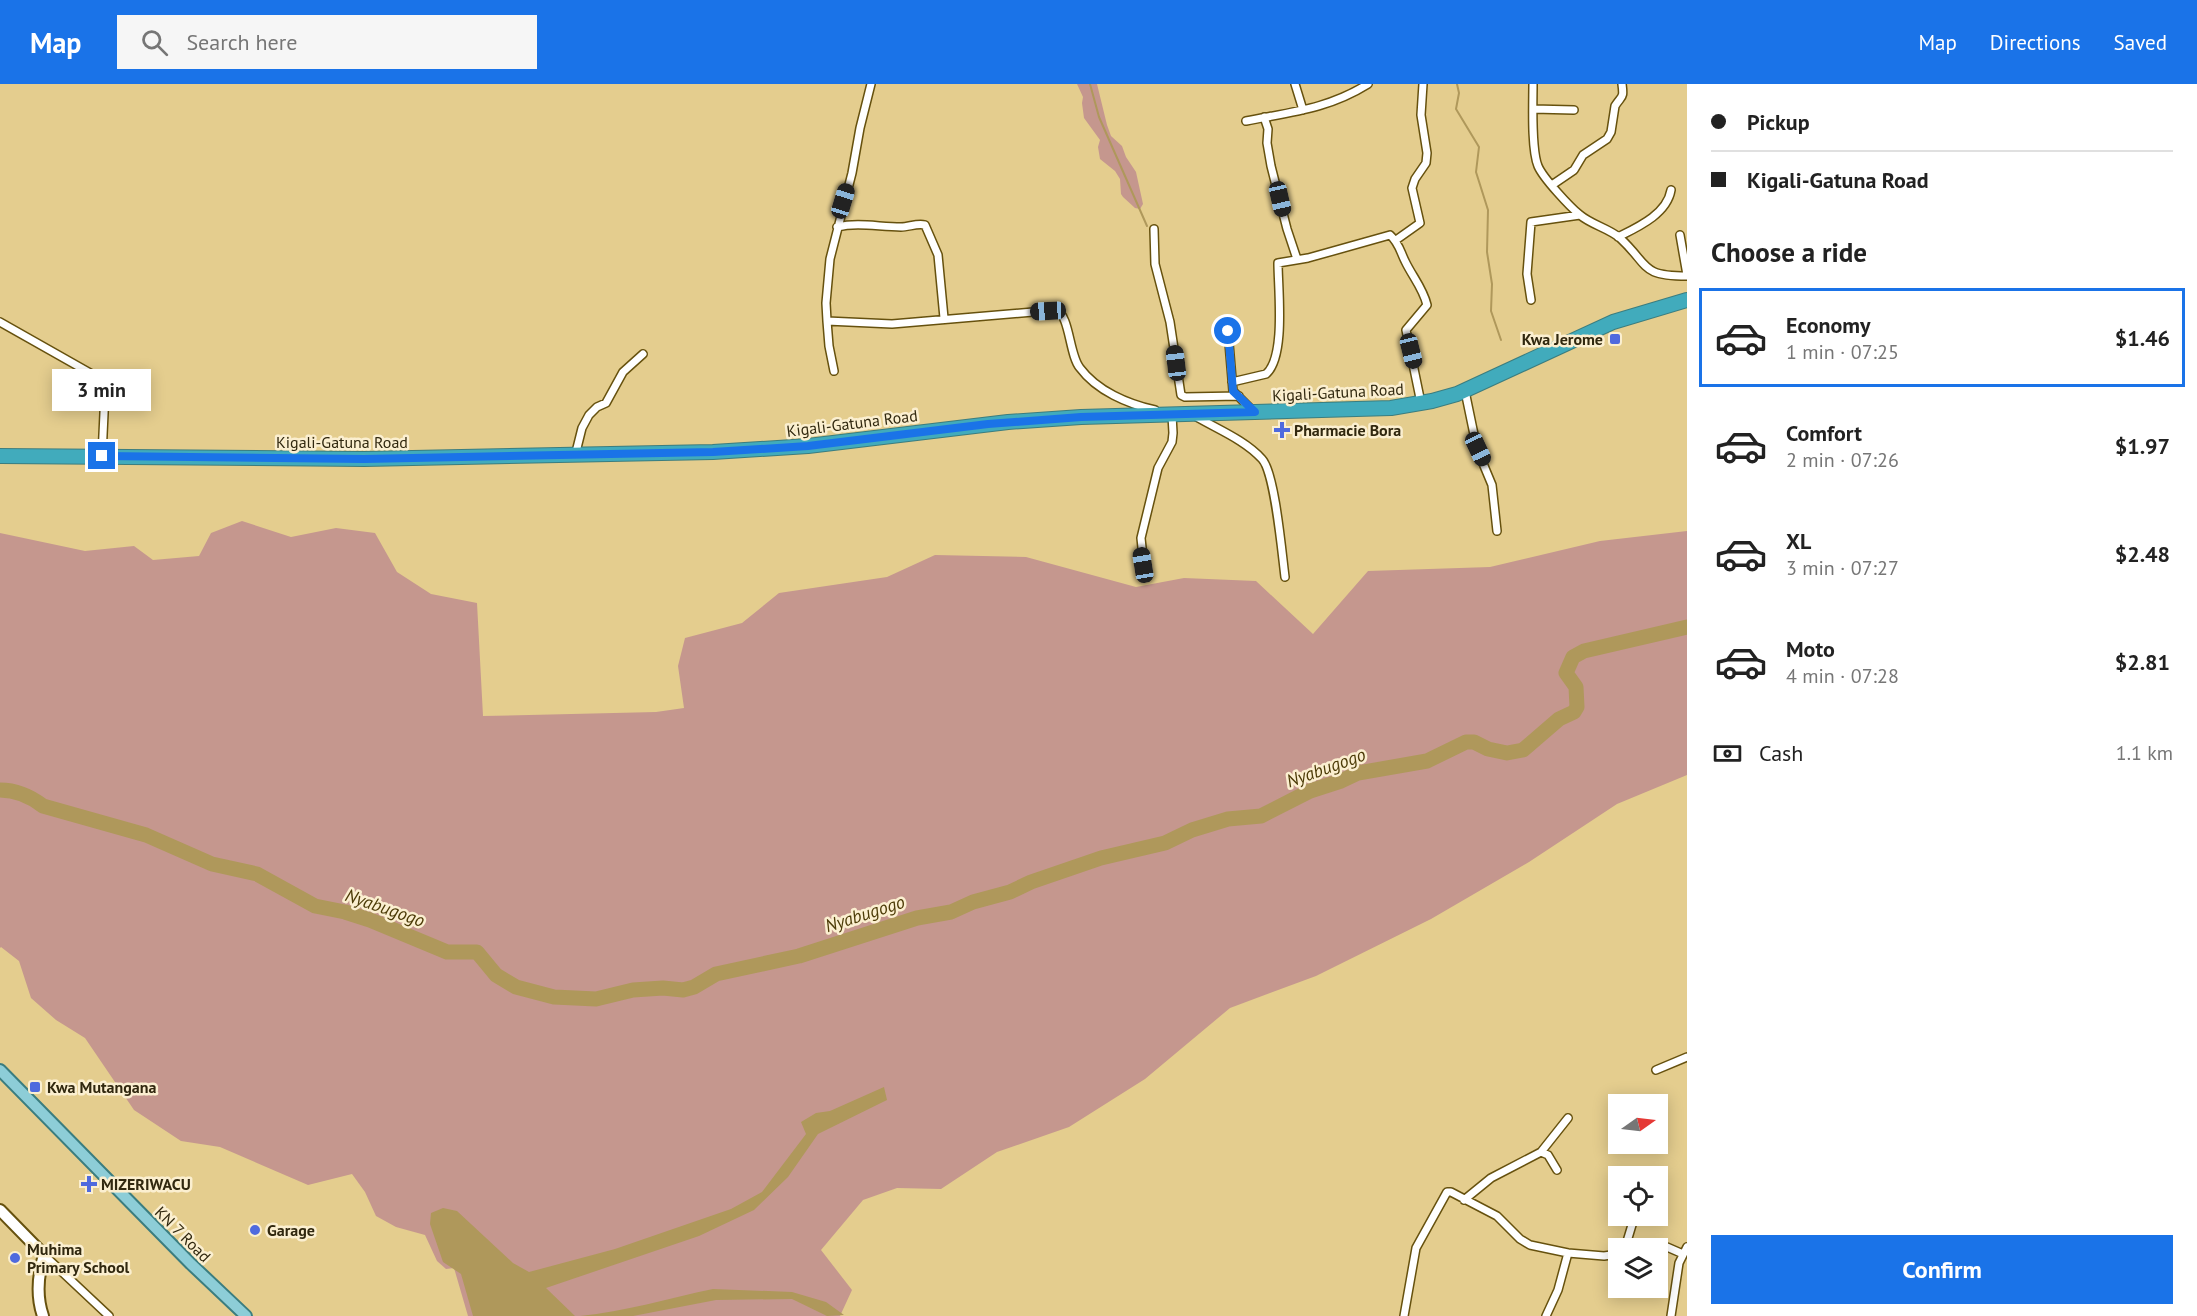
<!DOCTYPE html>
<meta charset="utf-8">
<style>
body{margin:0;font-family:"PT Sans",sans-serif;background:#f6f6f6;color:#222;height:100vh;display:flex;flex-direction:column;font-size:22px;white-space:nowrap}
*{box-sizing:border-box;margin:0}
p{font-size:20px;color:#767676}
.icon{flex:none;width:33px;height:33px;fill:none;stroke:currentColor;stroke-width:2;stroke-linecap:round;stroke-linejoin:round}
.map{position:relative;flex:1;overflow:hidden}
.sheet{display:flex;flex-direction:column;background:#fff;width:510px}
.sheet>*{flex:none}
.top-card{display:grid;align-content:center;height:132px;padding:0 24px;background:#fff}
.needle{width:39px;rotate:76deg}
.fabs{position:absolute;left:1608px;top:1010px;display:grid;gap:12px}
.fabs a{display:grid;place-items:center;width:60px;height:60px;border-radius:0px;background:#fff;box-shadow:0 3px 15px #0003;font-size:30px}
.end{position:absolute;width:27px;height:27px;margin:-14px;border:8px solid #1a73e8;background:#fff;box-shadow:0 0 0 3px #fff}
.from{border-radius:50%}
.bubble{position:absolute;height:42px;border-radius:0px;background:#fff;box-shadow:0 3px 15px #0003;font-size:20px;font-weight:700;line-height:42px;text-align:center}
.car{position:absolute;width:18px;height:36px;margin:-18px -9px;border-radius:8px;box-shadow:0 0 4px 2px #0007;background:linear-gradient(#222 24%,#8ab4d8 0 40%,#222 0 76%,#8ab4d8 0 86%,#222 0)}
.top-card b{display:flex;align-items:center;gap:21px;height:57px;font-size:22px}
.top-card b+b{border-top:2px solid #e0e0e0}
.top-card i{width:15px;height:15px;background:#222}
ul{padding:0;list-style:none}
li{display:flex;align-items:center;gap:18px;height:99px;margin:0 12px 9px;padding:0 12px;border:3px solid transparent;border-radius:0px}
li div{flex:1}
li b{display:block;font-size:22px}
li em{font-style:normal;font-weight:700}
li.selected{border-color:#1a73e8}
li>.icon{width:54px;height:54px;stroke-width:1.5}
h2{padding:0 24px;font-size:27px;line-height:72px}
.pay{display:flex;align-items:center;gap:15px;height:66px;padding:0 24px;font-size:22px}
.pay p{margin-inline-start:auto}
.button{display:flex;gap:12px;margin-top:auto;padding:12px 24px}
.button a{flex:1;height:69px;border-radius:0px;background:#1a73e8;color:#fff;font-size:24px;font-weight:700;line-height:69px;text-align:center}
header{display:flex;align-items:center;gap:36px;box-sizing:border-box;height:84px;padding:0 30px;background:#1a73e8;color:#fff}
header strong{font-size:28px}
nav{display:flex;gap:33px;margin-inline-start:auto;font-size:21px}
.search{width:420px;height:54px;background:#f6f6f6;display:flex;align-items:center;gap:15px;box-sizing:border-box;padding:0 21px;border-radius:0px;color:#767676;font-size:22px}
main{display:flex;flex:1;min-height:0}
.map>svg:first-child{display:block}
.green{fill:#c5978e}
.water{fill:#af985b}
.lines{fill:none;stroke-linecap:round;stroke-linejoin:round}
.stream{stroke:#af985b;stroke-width:2}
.river{stroke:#af985b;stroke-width:15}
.street-casing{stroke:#66510e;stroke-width:10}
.secondary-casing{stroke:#66510e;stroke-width:14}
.primary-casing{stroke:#3b7d7f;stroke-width:14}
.highway-casing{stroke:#3b7d7f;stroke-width:16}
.street{stroke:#fff;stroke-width:7}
.secondary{stroke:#fff;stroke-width:10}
.primary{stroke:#8dcdd7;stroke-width:10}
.highway{stroke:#41abbc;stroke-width:14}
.route{stroke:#1a73e8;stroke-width:8}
.poi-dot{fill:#4f6ade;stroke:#fbefd0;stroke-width:2}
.labels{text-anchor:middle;stroke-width:5;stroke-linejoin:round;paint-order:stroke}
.poi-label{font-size:16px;font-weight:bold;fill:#31280f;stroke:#fbefd0;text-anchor:start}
.street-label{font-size:16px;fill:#31280f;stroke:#fbefd0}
.water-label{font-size:18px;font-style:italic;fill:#4c3b07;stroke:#fbefd0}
</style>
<header>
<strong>Map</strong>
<div class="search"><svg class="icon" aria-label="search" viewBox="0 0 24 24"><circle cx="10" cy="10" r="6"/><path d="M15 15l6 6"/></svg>Search here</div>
<nav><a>Map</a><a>Directions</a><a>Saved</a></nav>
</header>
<main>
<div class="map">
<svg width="1687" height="1232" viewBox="0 0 1687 1232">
<rect width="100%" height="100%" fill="#e4cd8e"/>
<!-- green -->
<path class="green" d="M1077,0h20l10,41 4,11 11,10 4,11 10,15 7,32 -3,5 -5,-1 -12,-11 -2,-3 -1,-15 -5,-8 -15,-12 -2,-12 2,-7 -16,-22 -2,-15 1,-6z
M242,437l49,16 45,-9 39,5 22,39 34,22 46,9 6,113 173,-4 28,-4 -6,-42 7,-28 57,-15 37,-30 108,-16 48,-22 91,2 110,30 48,-9 72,3 57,53 55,-63 122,-4 110,-26 87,-10v244l-70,29 -88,58 -98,57 -115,57 -86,32 -85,71 -76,48 -72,25 -56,37 -44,-1 -34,12 -42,50 31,40 -12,26h-372l-14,-48 -8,1 -9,-8 -12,-26 -29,-8 -20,-11 -11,-24 -13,-18 -44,11 -88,-38 -39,-6 -47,-31 -49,-72 -29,-18 -25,-22 -12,-37 -18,-14 -1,1v-415l85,18 49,-5 19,14 46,-4 12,-23z"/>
<!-- water -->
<path class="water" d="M884,1003l3,13 -69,34 -30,43 -34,33 -55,26 -153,52 29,28h-102l-12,-42 -18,-12 -13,-38 1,-11 12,-5 14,3 56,52 16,9 86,-23 116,-40 31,-17 44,-58 -5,-12 15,-9 14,-2z
M713,1205l79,3 34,10 18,13 -17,1 -35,-17 -76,1 -83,16h-53c44,-4 89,-18 133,-27z"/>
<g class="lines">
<!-- stream -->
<path class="stream" d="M1090,0l9,33 48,109
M1457,0l2,9 -3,16 23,38 -3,25 12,38 -1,42 5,32 -1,27 10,29"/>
<!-- river -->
<path class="river" d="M0,706c17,0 30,6 43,16l103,29 66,29 45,10 58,32 30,6 25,8 77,32h30l19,23 20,12 38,10 42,2 37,-9 30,-2 20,2 11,-3 22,-13 83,-18 118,-38 34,-6 22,-10 37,-10 21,-10 70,-24 64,-15 27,-13 36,-11 33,-3 49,-25 31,-10 17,-8 69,-12 39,-19h8l14,7 19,4 16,-3 36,-31 15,-7 3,-5 -1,-20 -10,-14 7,-16 11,-6 103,-24"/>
<!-- street casing -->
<g class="street-casing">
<path id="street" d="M871,0l-11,44 -8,45 -22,86 -4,44 1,18 65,3 164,-14c14,5 13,45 24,58 17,23 48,36 75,42
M1295,0l8,26
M1533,0c0,20 -2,65 5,82 5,12 32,41 42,49 12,10 28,13 40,23 30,28 20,38 67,38
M1533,25l41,1
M1264,33l4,12 -1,14 4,23 16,63 10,30
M1246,37c45,-9 82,-12 122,-37
M1552,101l22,-15 9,-15 24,-16 4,-7 4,-26c7,-11 9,-7 7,-22
M837,143c21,-5 42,0 64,0 8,0 16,-4 24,-2l13,30 6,63
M1154,145l1,35 15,58 11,73 4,2 54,-1
M1680,151l7,40
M1618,153c20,-10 49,-23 53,-47
M1396,156l24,-17 -8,-35 3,-9 11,-16 1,-10 -6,-38 2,-31
M1531,216l-4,-26 4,-52 49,-7
M827,237l2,25 5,25
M0,238l99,56 6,14 -3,64
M1228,247l5,60 20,20
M1232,298l34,-8c20,-17 12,-85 12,-111l30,-5 82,-23c9,8 10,16 15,26 7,15 18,27 22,44l-21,25 15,73
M1465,307l12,58 15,36 5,46
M1195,332c22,13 50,24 67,43 13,14 20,95 23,118
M575,372l7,-28 7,-13 8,-8 9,-4 17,-31 20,-18
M1145,493l-4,-39 17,-70 14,-26 1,-9 -1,-18
M1656,986l31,-13
M1541,1068l27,-34
M1464,1116l27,-22 50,-26 7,3 9,15
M1625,1164l10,-33
M1650,1164l17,-1 16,7
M44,1171l65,61
M1404,1232l12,-68 31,-56h4l46,24 23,23 10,6 38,8 36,3 14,-2
M1546,1232l12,-26 10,-37
M1671,1232l8,-53 8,-16"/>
</g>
<!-- secondary casing -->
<g class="secondary-casing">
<path id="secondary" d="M0,1126l44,45c-6,20 -8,41 -1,61"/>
</g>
<!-- primary casing -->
<g class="primary-casing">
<path id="primary" d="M0,986l191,194 55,52"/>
</g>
<!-- highway casing -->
<g class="highway-casing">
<path id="highway" d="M0,372l364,3 349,-7 95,-6 200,-24 73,-5 310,-9 41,-7 25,-7 156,-72 74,-22"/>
</g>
<!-- street -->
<use href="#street" class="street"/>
<!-- secondary -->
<use href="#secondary" class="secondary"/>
<!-- primary -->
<use href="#primary" class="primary"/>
<!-- highway -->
<use href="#highway" class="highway"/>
</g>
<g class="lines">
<!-- route -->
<path class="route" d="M102,372l262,3 349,-7 95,-6 180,-22 93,-7 174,-5 -22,-21 -5,-60"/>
</g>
<!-- markers -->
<g class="poi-dot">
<rect x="1609" y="249" width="12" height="12" rx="3"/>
<path d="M1279 337h6v6h6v6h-6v6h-6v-6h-6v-6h6z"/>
<rect x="29" y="997" width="12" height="12" rx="3"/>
<path d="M86 1091h6v6h6v6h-6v6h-6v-6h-6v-6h6z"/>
<circle cx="255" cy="1146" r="6"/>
<circle cx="15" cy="1174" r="6"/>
</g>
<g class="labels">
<!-- poi labels -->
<g class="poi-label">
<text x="1603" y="261" text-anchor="end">Kwa Jerome</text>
<text x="1294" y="352">Pharmacie Bora</text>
<text x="47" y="1009">Kwa Mutangana</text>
<text x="101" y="1106">MIZERIWACU</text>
<text x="267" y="1152">Garage</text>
<text x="27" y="1171">Muhima<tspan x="27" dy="18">Primary School</tspan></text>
</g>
<!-- street labels -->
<g class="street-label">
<text transform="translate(1338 308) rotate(-3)" y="6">Kigali-Gatuna Road</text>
<text transform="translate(852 339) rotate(-7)" y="6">Kigali-Gatuna Road</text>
<text x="342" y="364">Kigali-Gatuna Road</text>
<text transform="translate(183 1150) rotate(45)" y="6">KN 7 Road</text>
</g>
<!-- water labels -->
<g class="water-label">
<text transform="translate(1326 684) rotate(-20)" y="6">Nyabugogo</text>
<text transform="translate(385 824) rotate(19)" y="6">Nyabugogo</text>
<text transform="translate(865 830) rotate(-18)" y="6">Nyabugogo</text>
</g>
</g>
</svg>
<div class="fabs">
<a><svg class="needle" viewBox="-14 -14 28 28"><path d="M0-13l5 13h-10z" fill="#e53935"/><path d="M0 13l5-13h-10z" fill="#767676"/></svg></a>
<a><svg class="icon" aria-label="locate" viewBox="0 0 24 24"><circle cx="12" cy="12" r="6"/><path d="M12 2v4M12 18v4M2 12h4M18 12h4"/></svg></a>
<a><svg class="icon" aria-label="layers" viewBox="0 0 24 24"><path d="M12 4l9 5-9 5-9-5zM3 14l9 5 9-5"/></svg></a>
</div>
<i class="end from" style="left:1228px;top:247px"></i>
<i class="end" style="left:102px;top:372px"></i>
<div class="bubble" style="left:52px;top:285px;width:99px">3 min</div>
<i class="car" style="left:1280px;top:115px;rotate:167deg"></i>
<i class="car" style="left:843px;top:117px;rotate:17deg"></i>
<i class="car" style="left:1048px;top:227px;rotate:267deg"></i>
<i class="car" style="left:1411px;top:267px;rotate:166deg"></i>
<i class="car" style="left:1176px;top:279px;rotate:353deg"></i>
<i class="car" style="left:1478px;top:365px;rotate:155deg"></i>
<i class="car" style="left:1143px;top:481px;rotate:351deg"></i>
</div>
<section class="sheet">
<div class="top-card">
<b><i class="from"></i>Pickup</b>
<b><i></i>Kigali-Gatuna Road</b>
</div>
<h2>Choose a ride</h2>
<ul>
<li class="selected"><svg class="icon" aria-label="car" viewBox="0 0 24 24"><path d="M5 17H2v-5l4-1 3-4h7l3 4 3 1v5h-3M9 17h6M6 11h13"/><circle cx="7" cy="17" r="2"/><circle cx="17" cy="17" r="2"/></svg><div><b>Economy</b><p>1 min · 07:25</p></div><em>$1.46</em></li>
<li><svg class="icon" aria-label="car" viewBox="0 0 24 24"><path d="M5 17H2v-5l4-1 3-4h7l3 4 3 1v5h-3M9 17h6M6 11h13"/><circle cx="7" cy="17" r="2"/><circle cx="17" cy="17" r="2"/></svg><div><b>Comfort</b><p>2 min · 07:26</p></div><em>$1.97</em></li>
<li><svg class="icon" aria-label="car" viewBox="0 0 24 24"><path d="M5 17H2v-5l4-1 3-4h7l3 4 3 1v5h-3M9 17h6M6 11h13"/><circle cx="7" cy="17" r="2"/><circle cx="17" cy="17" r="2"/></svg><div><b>XL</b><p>3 min · 07:27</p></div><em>$2.48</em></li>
<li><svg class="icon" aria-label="car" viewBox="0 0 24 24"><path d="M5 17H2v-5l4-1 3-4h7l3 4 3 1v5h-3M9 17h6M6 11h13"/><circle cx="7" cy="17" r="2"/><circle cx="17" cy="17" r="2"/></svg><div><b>Moto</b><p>4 min · 07:28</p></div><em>$2.81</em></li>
</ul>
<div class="pay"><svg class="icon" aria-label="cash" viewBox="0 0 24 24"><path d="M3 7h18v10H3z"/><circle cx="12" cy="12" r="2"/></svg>Cash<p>1.1 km</p></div>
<div class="button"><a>Confirm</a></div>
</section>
</main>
